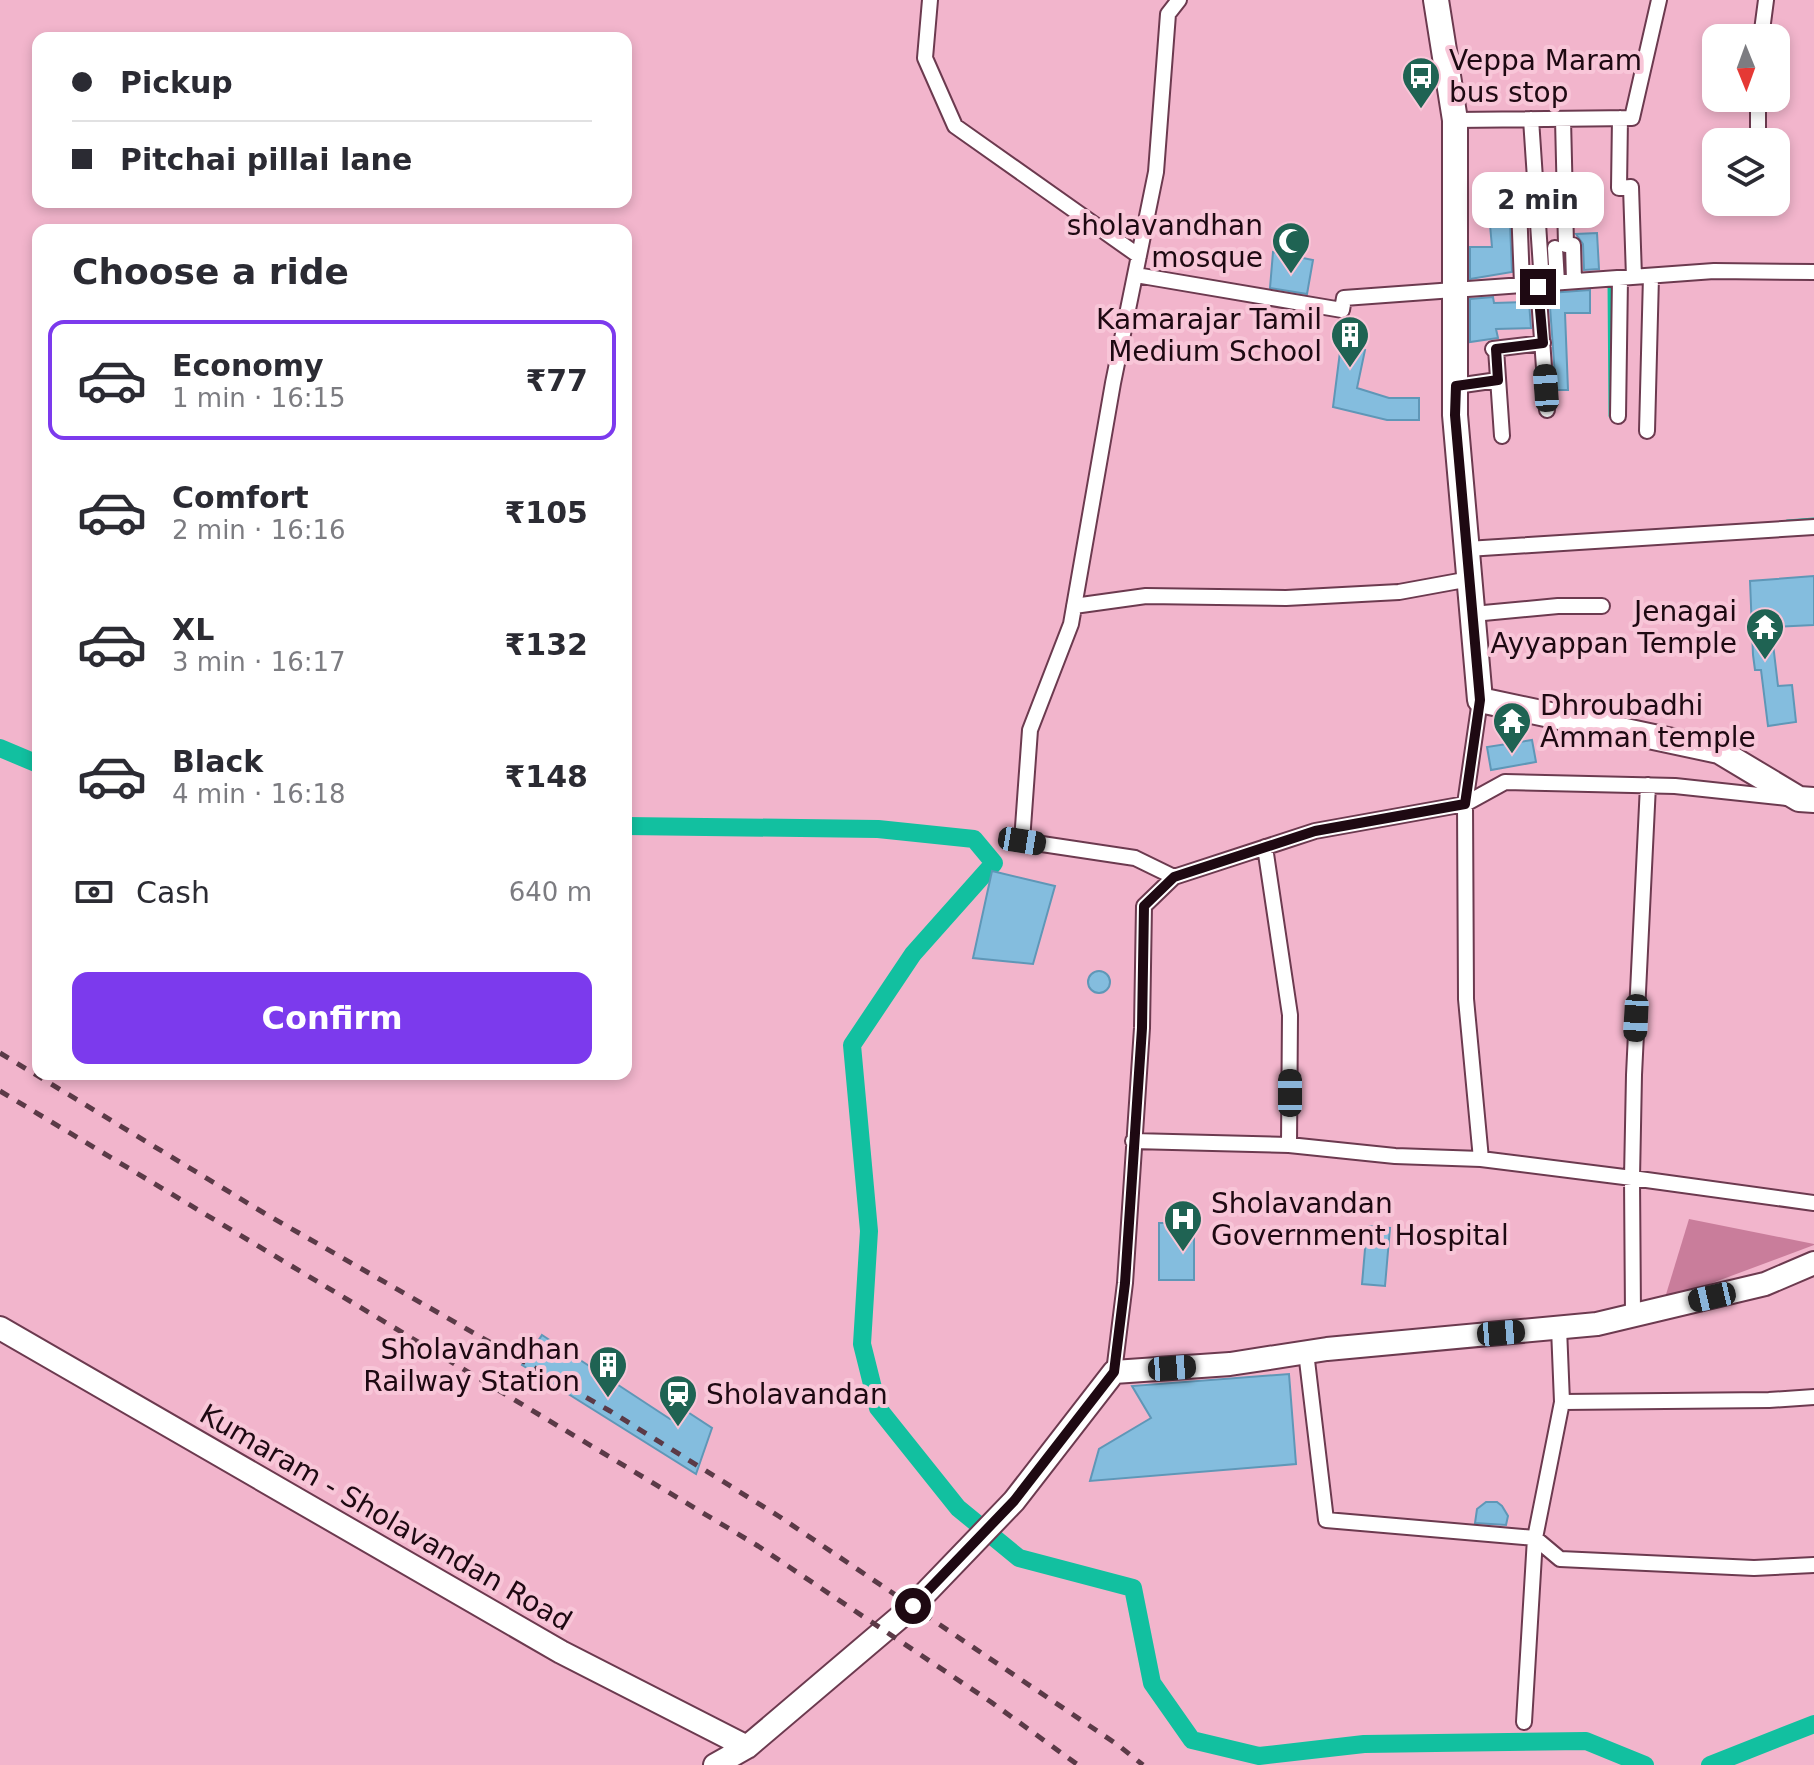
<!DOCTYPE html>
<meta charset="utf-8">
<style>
body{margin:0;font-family:"DejaVu Sans",sans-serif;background:#f2f2f3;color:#2b2b33;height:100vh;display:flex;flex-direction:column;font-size:30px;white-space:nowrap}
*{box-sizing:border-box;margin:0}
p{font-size:26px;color:#7c7c81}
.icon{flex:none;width:44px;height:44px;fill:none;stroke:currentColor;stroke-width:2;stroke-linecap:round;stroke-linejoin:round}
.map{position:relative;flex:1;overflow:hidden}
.panel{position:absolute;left:32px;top:224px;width:600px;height:856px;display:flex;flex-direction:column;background:#fff;border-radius:16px;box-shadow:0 4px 12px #0003}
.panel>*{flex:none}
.top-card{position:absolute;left:32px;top:32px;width:600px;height:176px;border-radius:16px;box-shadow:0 4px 12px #0003;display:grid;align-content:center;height:176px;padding:0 40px;background:#fff}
.needle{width:52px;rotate:179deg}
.fabs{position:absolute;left:1702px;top:24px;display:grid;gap:16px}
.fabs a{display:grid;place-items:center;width:88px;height:88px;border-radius:16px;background:#fff;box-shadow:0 4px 12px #0003;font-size:40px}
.end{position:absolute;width:36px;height:36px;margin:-18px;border:10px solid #1e0912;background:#fff;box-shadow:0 0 0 4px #fff}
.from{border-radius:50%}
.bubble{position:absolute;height:56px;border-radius:16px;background:#fff;box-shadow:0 4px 12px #0003;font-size:26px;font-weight:800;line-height:56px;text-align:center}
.car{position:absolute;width:24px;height:48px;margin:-24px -12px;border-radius:10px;box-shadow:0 0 6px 2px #0007;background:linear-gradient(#222 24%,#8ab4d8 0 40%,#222 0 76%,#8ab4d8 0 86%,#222 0)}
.top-card b{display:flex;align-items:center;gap:28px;height:76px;font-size:30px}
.top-card b+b{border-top:2px solid #e1e1e2}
.top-card i{width:20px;height:20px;background:#2b2b33}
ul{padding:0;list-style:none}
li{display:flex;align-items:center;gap:24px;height:120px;margin:0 16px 12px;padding:0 24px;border:4px solid transparent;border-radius:16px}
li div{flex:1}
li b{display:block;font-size:30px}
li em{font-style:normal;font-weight:800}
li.selected{border-color:#7c3aed}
li>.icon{width:72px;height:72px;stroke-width:1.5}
h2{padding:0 40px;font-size:36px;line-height:96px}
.pay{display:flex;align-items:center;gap:20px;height:88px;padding:0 40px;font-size:30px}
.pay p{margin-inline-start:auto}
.primary-button{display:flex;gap:16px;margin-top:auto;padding:16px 40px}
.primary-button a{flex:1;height:92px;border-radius:16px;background:#7c3aed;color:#fff;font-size:32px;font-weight:800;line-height:92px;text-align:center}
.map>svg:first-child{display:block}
.green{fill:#c97d9b}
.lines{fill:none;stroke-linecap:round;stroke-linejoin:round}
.stream{stroke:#12c0a0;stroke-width:5}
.canal{stroke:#12c0a0;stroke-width:18}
.building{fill:#84bdde;stroke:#5f97b7;stroke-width:2}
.street-casing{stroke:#6c3a4f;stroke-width:18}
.secondary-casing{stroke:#6c3a4f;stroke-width:26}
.primary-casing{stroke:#6c3a4f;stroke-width:28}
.street{stroke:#fff;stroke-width:14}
.secondary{stroke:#fff;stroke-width:22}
.primary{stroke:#fff;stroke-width:24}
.rail{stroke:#5b3a47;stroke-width:5;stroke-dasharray:10 10;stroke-linecap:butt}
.route{stroke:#1e0912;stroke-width:10}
.labels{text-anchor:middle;stroke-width:8;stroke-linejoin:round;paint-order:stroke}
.poi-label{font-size:28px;fill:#1e0912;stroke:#f8c6d8;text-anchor:start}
.street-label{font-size:28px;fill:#1e0912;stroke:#f8c6d8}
</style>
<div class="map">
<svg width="1814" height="1765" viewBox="0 0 1814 1765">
<rect width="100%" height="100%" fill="#f2b5cc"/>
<!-- green -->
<path class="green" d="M1689,1219l125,25v1l-150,56z"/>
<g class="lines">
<!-- stream -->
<path class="stream" d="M1610,283l1,133
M1787,522l27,-2"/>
<!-- canal -->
<path class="canal" d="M0,748l38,16
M626,826l252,3 96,10 20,24 -81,91 -61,91 17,186 -7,113 16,64 80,100 61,50 114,30 19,95 40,57 67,16 105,-12 222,-3 59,24
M1710,1765l104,-41"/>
</g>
<!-- building -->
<path class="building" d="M1510,224l2,48 -42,7v-32h22l-2,-22z
M1597,233l2,36 -15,1 -1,-26 -7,-10z
M1273,252l40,8 -6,34 -37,-6z
M1590,290v23h-25l3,77h-12l-7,-97z
M1493,297l1,6 35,-1 2,26 -35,1 2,9 -28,4v-43z
M1341,344l24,6 -8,38 32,10h30v22h-32l-54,-13z
M1814,576v49l-43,2 7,59 14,-1 4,37 -28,4 -7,-56h-6l-2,-15 -3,-74z
M1532,740l4,22 -45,8 -4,-23z
M992,871l63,15 -22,78 -60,-6z
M1088 982a11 11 0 1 1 22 0a11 11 0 1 1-22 0Z
M1159,1223h35v57h-35z
M1367,1226l23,2 -5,58 -23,-2z
M542,1335l128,84 10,-12 32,21 -16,46 -174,-109z
M1289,1374l7,90 -206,17 9,-32 52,-31 -19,-32z
M1486,1502h11l5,4 6,10 -2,9 -31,-2 2,-14z"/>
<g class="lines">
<!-- street casing -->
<g class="street-casing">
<path id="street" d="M930,0l-5,58 30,68 184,130
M1761,38l5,-38
M1758,98v32
M1620,118l-1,70 12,-1 3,90
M1531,119l11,164
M1563,119l3,126h7l1,36
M1455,120l177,-2 27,-118
M1518,181l4,103
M1555,248l2,34
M1136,275l206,35 2,-12 370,-27 100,1
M1538,283l9,127
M1493,349l50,-6
M1496,349l6,87
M1456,386l42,-6
M1618,416l2,-138
M1647,431l4,-155
M1467,549l347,-22
M1074,606l72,-10 140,2 113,-6 71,-13
M1473,614l85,-8h44
M1480,700l-15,104 1,195 15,160 151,19 1,137
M1648,785l-14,290 -2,103 182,25
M1265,847l25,168 -1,130
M1174,877l-39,-19 -113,-17 8,-111 41,-106 42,-241 43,-211 12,-158 11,-14
M1133,1141l156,4 106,11 86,3
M1306,1352l20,168 209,18 27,-136 -3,-74
M1114,1372l11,-89 17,-255 2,-122 30,-29 141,-46 150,-27 40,-22 170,4 112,12
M1562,1402l207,-2 45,-3
M1524,1722l11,-184 25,21 194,9 60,-3"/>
</g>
<!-- secondary casing -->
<g class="secondary-casing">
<path id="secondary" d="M0,1328l561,324 186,95
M715,1765l32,-18 166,-141 101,-105 100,-129 116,-8 97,-15 270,-25 168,-40 49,-21"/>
</g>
<!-- primary casing -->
<g class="primary-casing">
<path id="primary" d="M1436,0l19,120v295l25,285 239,51 80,48 15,1"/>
</g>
<!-- street -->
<use href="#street" class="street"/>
<!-- secondary -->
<use href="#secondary" class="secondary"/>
<!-- primary -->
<use href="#primary" class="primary"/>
<!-- rail -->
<path class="rail" d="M0,1053l264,160 346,198 170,106 338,228 25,20
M0,1091l758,455 233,156 87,63"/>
</g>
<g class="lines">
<!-- route -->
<path class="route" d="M913,1606l101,-105 100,-129 11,-89 17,-255 2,-122 30,-29 141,-46 150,-27 15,-104 -25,-285 1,-29 42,-6 -2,-31 47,-6 -5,-56"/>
</g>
<!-- icons -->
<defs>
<g id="bus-pin" transform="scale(2)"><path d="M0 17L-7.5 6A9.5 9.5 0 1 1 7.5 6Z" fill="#1f6353" stroke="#f8c6d8"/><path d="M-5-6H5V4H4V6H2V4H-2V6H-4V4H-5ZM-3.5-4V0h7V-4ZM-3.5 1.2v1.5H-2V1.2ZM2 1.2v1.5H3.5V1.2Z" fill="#fff"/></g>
<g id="mosque-pin" transform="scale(2)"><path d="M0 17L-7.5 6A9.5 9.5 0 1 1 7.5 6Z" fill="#1f6353" stroke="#f8c6d8"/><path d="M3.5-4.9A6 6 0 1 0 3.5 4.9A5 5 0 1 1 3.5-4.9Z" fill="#fff"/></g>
<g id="building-pin" transform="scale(2)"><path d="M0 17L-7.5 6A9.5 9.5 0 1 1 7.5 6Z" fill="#1f6353" stroke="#f8c6d8"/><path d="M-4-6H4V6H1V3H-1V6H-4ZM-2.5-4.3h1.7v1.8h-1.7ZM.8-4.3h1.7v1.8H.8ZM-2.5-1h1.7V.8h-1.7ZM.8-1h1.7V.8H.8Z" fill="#fff"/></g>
<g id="temple-pin" transform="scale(2)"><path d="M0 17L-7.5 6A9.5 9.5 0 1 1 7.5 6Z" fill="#1f6353" stroke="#f8c6d8"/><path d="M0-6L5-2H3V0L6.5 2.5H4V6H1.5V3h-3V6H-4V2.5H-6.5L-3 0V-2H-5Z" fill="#fff"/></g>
<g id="hospital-pin" transform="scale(2)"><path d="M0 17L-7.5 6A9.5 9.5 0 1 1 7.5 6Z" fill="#1f6353" stroke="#f8c6d8"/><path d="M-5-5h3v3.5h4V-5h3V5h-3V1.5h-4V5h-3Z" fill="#fff"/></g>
<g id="station-pin" transform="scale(2)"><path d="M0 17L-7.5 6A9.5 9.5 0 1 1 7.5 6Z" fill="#1f6353" stroke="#f8c6d8"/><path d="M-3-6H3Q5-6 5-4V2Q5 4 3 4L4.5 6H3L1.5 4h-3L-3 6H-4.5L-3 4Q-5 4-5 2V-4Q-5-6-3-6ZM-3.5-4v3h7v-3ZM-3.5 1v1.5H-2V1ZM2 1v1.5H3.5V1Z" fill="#fff"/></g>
</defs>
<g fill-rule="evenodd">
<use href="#bus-pin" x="1421" y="76"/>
<use href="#mosque-pin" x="1291" y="241"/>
<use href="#building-pin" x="1350" y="335"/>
<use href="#temple-pin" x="1765" y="627"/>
<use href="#temple-pin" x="1512" y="721"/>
<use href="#hospital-pin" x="1183" y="1219"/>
<use href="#building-pin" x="608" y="1365"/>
<use href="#station-pin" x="678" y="1394"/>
</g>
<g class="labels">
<!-- poi labels -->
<g class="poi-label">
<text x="1449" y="70">Veppa Maram<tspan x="1449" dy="32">bus stop</tspan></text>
<text x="1263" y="235" text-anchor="end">sholavandhan<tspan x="1263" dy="32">mosque</tspan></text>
<text x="1322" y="329" text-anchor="end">Kamarajar Tamil<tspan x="1322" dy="32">Medium School</tspan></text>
<text x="1737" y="621" text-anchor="end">Jenagai<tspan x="1737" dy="32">Ayyappan Temple</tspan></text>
<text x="1540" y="715">Dhroubadhi<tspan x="1540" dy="32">Amman temple</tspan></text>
<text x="1211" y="1213">Sholavandan<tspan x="1211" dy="32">Government Hospital</tspan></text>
<text x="580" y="1359" text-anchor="end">Sholavandhan<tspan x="580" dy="32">Railway Station</tspan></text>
<text x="706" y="1404">Sholavandan</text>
</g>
<!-- street labels -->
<g class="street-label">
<text transform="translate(386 1517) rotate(30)" y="10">Kumaram - Sholavandan Road</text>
</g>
</g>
</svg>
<div class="fabs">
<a><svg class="needle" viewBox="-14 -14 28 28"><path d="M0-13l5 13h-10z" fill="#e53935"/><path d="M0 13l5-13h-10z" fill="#7c7c81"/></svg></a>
<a><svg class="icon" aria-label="layers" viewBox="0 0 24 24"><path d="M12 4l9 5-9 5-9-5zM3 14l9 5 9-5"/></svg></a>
</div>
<i class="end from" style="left:913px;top:1606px"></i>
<i class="end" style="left:1538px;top:287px"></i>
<div class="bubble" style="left:1472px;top:172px;width:132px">2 min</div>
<i class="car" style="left:1546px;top:388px;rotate:356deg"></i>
<i class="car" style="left:1022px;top:841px;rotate:99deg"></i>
<i class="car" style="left:1636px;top:1018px;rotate:183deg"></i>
<i class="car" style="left:1290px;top:1093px;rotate:0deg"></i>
<i class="car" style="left:1712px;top:1297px;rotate:257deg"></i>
<i class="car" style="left:1501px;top:1333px;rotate:85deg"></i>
<i class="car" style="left:1172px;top:1368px;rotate:86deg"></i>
<div class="top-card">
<b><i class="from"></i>Pickup</b>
<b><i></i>Pitchai pillai lane</b>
</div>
<section class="panel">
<h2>Choose a ride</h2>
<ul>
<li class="selected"><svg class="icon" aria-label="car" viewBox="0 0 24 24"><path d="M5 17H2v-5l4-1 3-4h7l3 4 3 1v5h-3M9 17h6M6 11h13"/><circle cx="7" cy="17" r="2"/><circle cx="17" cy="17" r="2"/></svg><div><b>Economy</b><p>1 min · 16:15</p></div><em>₹77</em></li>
<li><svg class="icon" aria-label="car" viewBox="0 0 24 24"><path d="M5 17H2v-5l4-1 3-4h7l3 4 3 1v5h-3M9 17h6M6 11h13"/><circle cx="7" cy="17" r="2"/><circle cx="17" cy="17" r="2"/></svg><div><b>Comfort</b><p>2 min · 16:16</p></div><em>₹105</em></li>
<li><svg class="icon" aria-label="car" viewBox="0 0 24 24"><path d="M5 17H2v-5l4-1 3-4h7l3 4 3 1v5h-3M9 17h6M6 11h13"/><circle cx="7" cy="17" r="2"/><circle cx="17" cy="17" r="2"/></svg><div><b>XL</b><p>3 min · 16:17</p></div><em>₹132</em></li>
<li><svg class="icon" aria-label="car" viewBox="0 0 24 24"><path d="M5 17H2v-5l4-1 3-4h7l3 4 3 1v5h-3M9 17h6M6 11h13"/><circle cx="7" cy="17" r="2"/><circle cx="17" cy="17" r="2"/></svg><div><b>Black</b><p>4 min · 16:18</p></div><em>₹148</em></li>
</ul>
<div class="pay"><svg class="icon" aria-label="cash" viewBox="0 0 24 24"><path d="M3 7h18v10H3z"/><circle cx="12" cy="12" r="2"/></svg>Cash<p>640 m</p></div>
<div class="primary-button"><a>Confirm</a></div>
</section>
</div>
